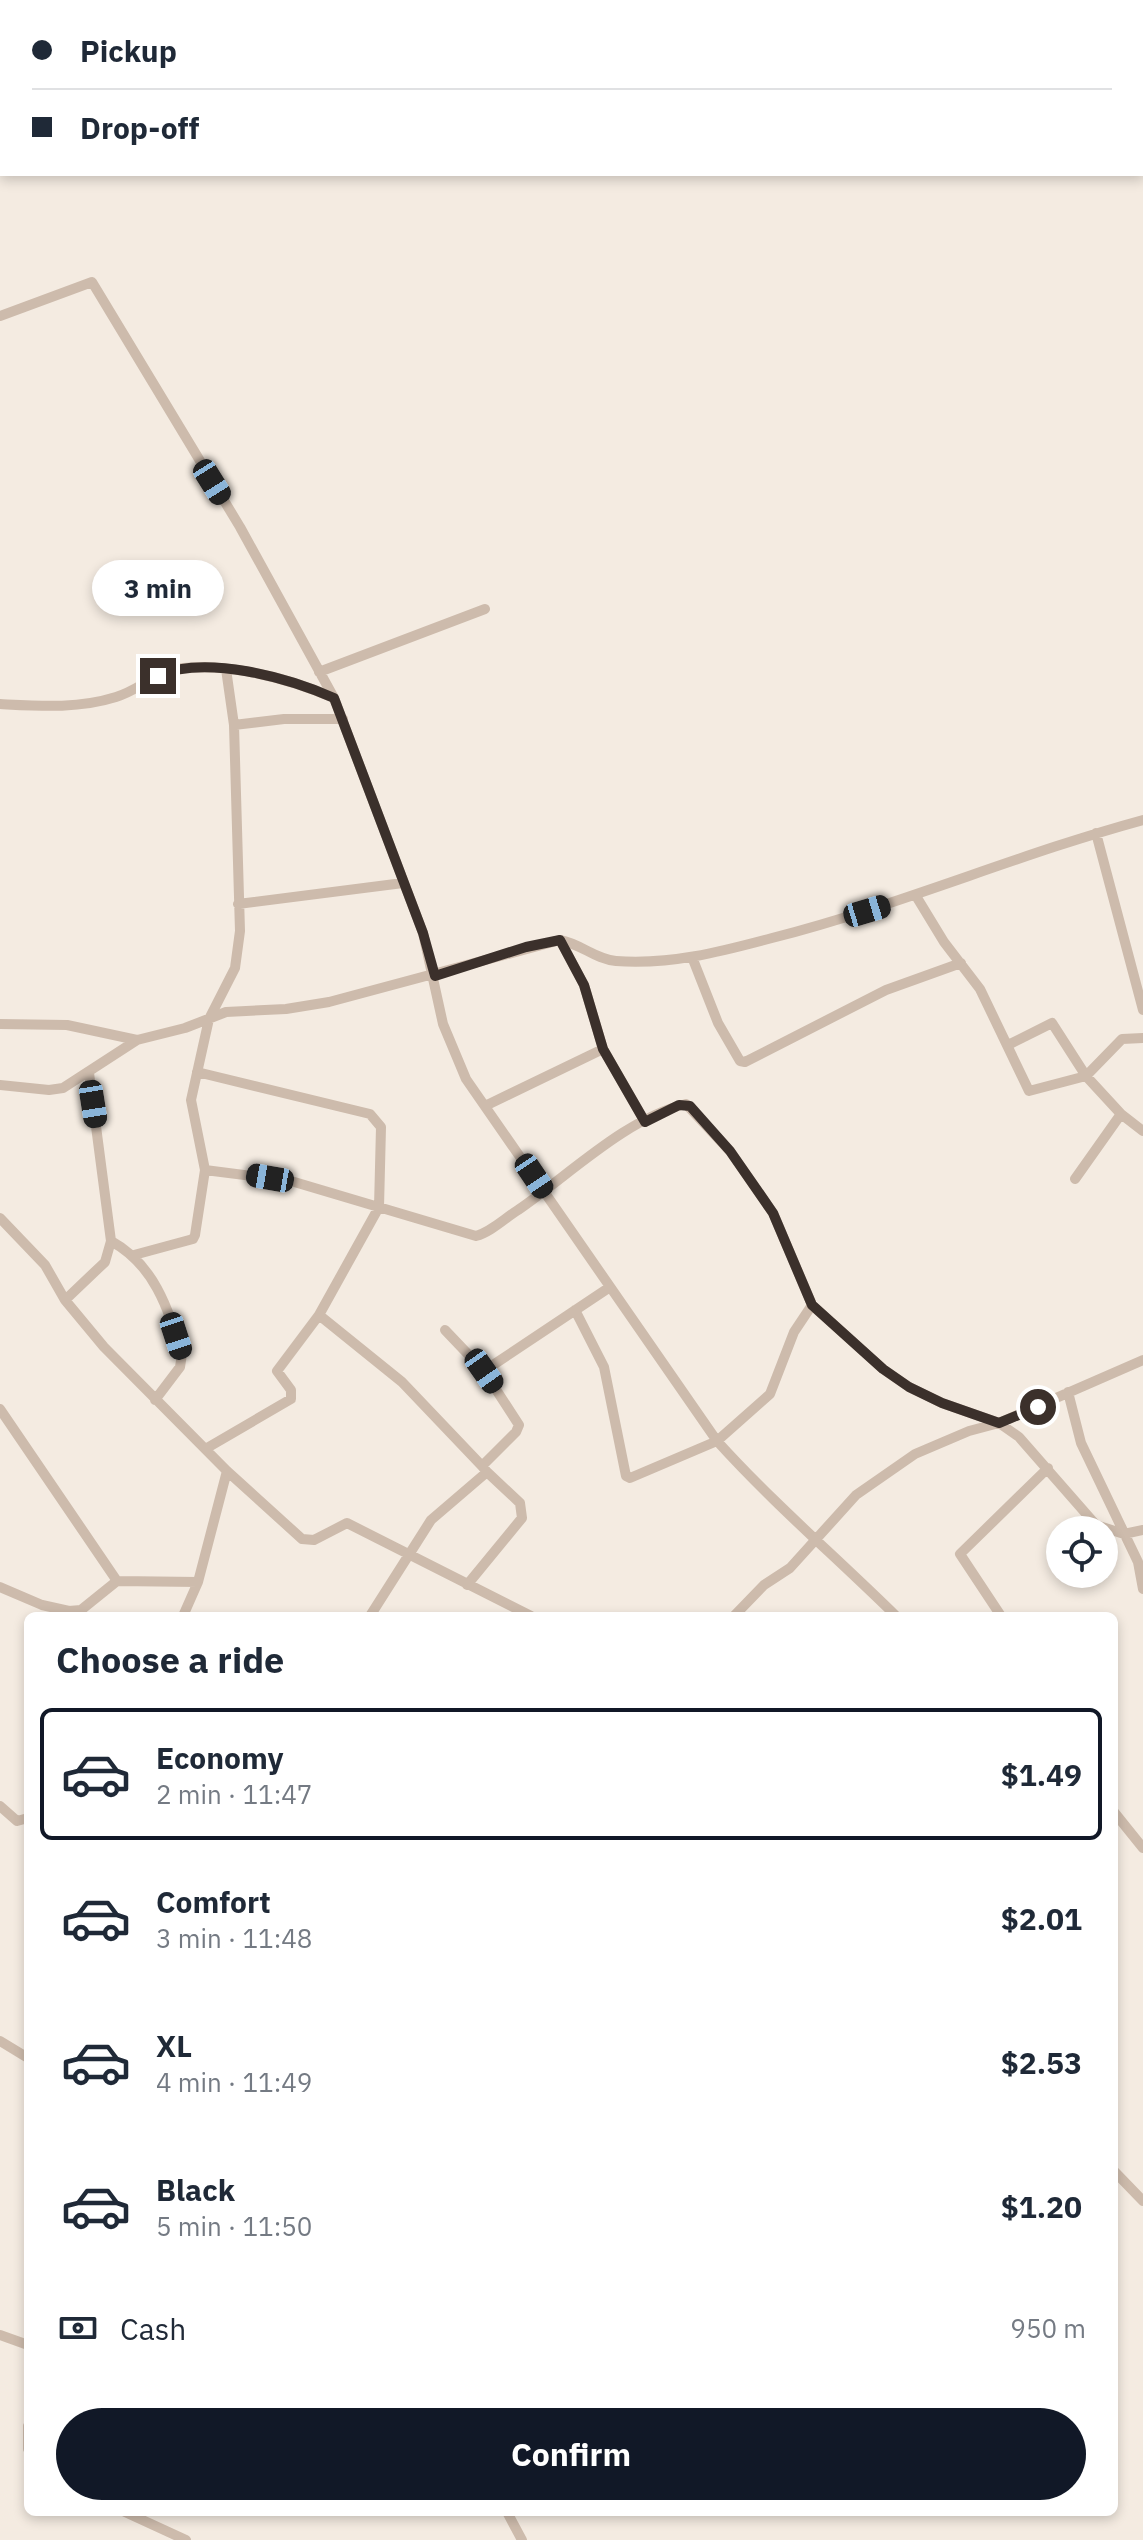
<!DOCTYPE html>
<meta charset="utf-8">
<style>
body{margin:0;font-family:"IBM Plex Sans",sans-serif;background:#f2f2f3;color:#1f2937;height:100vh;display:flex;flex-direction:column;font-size:30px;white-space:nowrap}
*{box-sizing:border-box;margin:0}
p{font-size:26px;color:#747a83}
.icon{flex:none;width:44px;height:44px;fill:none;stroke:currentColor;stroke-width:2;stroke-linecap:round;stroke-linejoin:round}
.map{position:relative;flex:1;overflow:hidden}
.details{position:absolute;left:24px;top:1612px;width:1094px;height:904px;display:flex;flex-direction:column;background:#fff;border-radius:12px;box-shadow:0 4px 12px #0003}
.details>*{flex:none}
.guide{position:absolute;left:0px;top:0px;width:1144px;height:176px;box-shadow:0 4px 12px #0003;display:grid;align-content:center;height:176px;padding:0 32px;background:#fff}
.fabs{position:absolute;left:1046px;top:1516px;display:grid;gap:16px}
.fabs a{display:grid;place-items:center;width:72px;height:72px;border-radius:50%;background:#fff;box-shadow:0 4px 12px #0003;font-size:40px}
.end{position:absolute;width:36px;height:36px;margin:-18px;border:10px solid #3b302b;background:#fff;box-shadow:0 0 0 4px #fff}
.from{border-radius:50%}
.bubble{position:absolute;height:56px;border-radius:28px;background:#fff;box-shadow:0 4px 12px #0003;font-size:26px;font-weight:700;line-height:56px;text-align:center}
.car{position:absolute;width:24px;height:48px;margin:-24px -12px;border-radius:10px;box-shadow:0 0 6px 2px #0007;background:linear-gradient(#222 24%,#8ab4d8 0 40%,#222 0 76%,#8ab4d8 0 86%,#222 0)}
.guide b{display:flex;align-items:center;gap:28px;height:76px;font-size:30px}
.guide b+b{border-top:2px solid #e0e1e3}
.guide i{width:20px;height:20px;background:#1f2937}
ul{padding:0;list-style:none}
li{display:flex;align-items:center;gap:24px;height:132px;margin:0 16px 12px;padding:0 16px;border:4px solid transparent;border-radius:12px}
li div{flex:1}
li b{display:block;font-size:30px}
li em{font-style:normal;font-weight:700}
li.current{border-color:#111827}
li>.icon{width:72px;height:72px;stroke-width:1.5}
h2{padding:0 32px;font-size:36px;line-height:96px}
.pay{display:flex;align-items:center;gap:20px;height:88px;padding:0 32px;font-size:30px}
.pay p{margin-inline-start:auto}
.button{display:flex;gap:16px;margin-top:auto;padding:16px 32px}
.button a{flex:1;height:92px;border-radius:48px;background:#111827;color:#fff;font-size:32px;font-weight:700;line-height:92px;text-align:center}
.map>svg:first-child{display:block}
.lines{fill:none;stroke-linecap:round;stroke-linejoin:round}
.street{stroke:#cdbbac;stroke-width:10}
.route{stroke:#3b302b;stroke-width:10}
</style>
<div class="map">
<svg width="1143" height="2540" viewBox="0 0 1143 2540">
<rect width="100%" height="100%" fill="#f4ebe1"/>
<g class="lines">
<!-- street -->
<path class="street" d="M0,316l92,-34 148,245 94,171 89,235 20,91 23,55 251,362c56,62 119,116 179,175
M319,672l166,-63
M0,704c39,2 78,5 116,-7 24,-7 42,-27 67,-29 50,-4 105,10 151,30
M234,725l50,-6h59
M1096,833l47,177
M916,896l28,46 36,47 49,102 57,-15 36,-37 21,-1
M238,904l165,-21
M560,940l24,45 19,64 42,73
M692,957l26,66 22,38 5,1 141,-72 75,-27
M0,1024l67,1 70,15 48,-12 41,-16 60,-3 43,-7 231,-62c21,4 35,19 56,21 54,4 104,-9 156,-23 126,-32 246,-84 371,-118
M1008,1045l44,-22 34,53 35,38
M197,1072l173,42 11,13 -2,80 -60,108 -42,56 14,19v9l-84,49
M0,1085l49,5 14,-2 74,-48
M485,1106l118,-57
M205,1170l86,11 185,55c15,-4 29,-18 42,-26 50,-34 108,-92 168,-106l44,47 43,62 39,92 71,64 26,18 33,16 57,20 20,14 77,88 28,9 19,-4
M1075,1179l46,-65 22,17
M0,1218l45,47 20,35 39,47 123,124 75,68 12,1 33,-17 184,93
M111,1241c44,24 57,68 71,113l-2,13 -25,33
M134,1255l59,-16 2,-4 10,-65 -14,-70 18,-81 26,-51 5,-37 -6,-206 -8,-56
M65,1300l40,-38 6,-21 -22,-168
M575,1310l29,57 22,109 4,2 87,-37 53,-47 24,-62 18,-27
M319,1315l83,67 80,84
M484,1371l126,-84
M1068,1392l13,51 57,119 5,27
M0,1409l117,172
M467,1585l55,-67 -2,-15 -33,-31
M0,1587l42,18 27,6 12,-1 36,-29 81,1 29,-111
M183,1616l15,-34
M370,1616l61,-96 56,-48 -5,-6 34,-34 3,-7 -35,-54 -39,-41
M734,1616l30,-31 26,-17 66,-73 59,-41 54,-23 30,-8 144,-63
M1001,1616l-41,-62 88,-86
M0,1806l17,15 11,-3
M1114,1812l29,36
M0,2041l28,17
M1114,2171l29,30
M0,2335l28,10
M28,2426v23
M125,2512l61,28
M507,2512l15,28"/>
</g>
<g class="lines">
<!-- route -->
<path class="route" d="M158,676c47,-22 131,2 176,22l89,235 12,43 91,-29 34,-7 24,45 19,64 42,73 34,-17 11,1 40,45 43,62 39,92 71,64 26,18 33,16 57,20 39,-16"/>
</g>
</svg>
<div class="fabs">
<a><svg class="icon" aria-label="locate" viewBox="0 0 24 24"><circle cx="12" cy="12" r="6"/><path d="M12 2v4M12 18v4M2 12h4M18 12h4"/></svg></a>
</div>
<i class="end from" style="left:1038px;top:1407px"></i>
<i class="end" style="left:158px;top:676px"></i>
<div class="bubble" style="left:92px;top:560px;width:132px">3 min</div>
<i class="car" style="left:212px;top:482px;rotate:148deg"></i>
<i class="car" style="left:867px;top:911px;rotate:73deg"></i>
<i class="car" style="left:93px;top:1104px;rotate:171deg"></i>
<i class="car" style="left:534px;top:1176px;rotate:146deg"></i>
<i class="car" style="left:270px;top:1178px;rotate:280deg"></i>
<i class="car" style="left:176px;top:1336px;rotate:162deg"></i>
<i class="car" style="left:484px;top:1371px;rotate:145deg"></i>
<div class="guide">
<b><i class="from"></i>Pickup</b>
<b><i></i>Drop-off</b>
</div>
<section class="details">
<h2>Choose a ride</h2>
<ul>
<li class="current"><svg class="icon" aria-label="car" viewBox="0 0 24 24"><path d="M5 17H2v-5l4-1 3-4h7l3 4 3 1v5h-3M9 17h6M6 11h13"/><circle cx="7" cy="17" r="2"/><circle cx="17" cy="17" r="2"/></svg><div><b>Economy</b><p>2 min · 11:47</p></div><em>$1.49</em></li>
<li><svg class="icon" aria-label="car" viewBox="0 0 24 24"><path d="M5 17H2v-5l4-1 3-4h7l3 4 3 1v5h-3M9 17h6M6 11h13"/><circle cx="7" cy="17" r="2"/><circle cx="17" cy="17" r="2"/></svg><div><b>Comfort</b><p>3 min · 11:48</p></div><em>$2.01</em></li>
<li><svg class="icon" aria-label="car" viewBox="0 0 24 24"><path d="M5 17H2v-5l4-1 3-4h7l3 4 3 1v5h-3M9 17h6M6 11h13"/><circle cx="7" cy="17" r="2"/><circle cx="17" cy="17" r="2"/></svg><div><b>XL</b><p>4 min · 11:49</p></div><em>$2.53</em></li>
<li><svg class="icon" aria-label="car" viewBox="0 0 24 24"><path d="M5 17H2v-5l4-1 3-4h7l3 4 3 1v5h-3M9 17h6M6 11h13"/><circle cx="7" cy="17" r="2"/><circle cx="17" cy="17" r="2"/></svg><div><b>Black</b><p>5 min · 11:50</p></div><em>$1.20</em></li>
</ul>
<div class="pay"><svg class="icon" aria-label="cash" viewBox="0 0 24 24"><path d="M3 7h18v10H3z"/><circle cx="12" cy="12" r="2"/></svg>Cash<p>950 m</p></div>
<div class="button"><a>Confirm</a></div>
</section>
</div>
